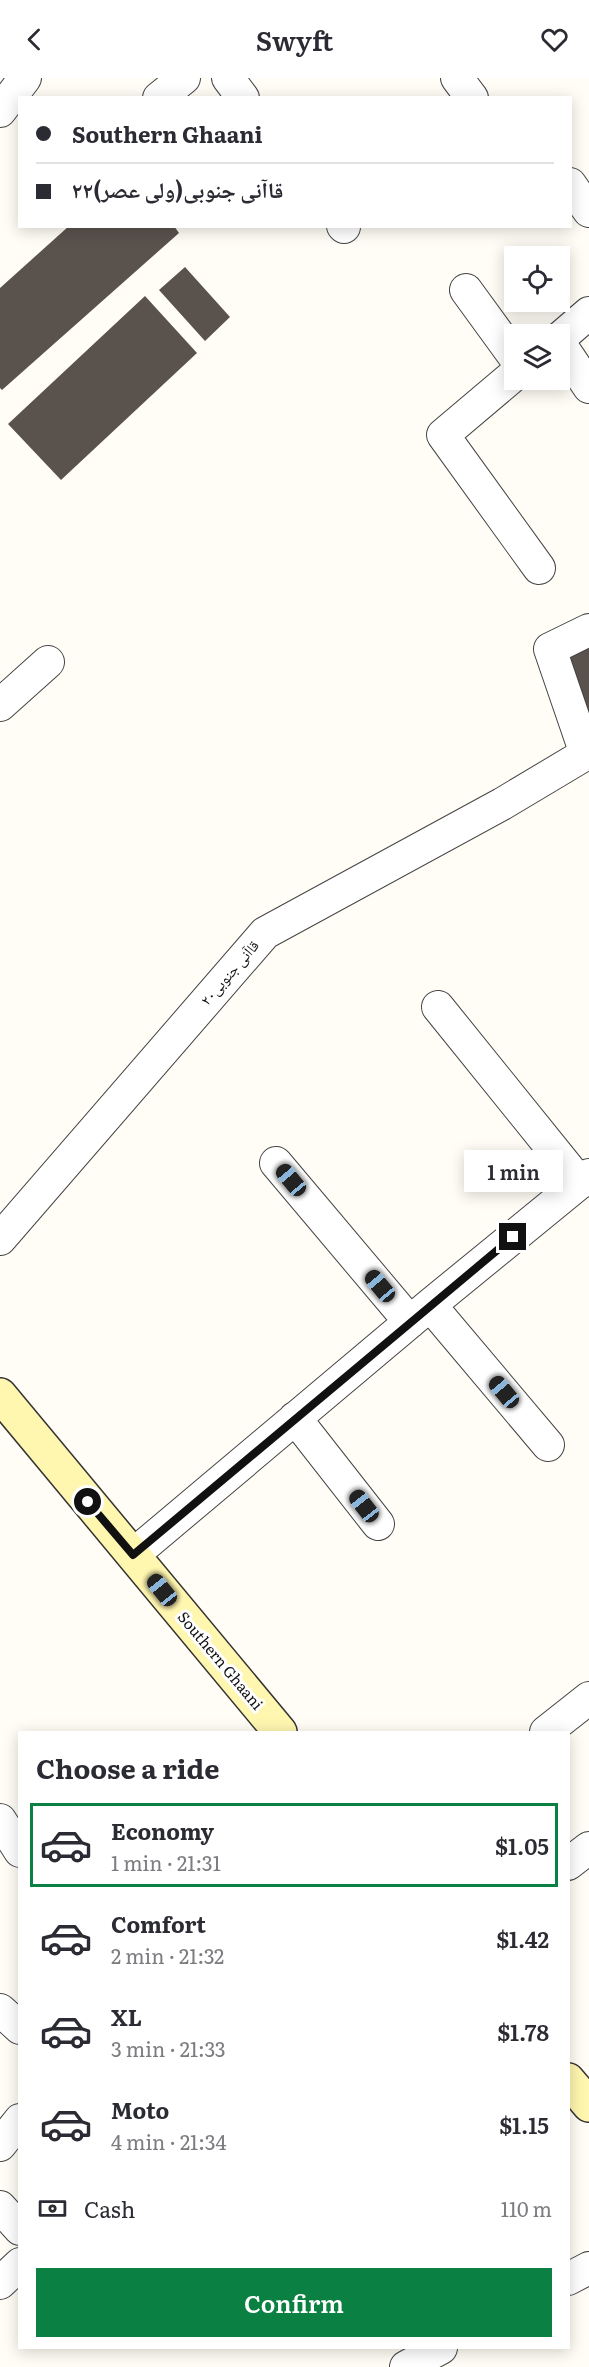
<!DOCTYPE html>
<meta charset="utf-8">
<style>
body{margin:0;font-family:Literata,"Noto Naskh Arabic",serif;background:#f7f7f7;color:#2b2b33;height:100vh;display:flex;flex-direction:column;font-size:22px;white-space:nowrap}
*{box-sizing:border-box;margin:0}
p{font-size:20px;color:#7c7c81}
.icon{flex:none;width:33px;height:33px;fill:none;stroke:currentColor;stroke-width:2;stroke-linecap:round;stroke-linejoin:round}
.map{position:relative;flex:1;overflow:hidden}
.sheet{position:absolute;left:18px;top:1653px;width:552px;height:618px;display:flex;flex-direction:column;background:#fff;border-radius:0px;box-shadow:0 3px 15px #0003}
.sheet>*{flex:none}
.banner{position:absolute;left:18px;top:18px;width:554px;height:132px;border-radius:0px;box-shadow:0 3px 15px #0003;display:grid;align-content:center;height:132px;padding:0 18px;background:#fff}
.fabs{position:absolute;left:504px;top:168px;display:grid;gap:12px}
.fabs a{display:grid;place-items:center;width:66px;height:66px;border-radius:0px;background:#fff;box-shadow:0 3px 15px #0003;font-size:30px}
.end{position:absolute;width:27px;height:27px;margin:-14px;border:8px solid #111;background:#fff;box-shadow:0 0 0 3px #fff}
.from{border-radius:50%}
.bubble{position:absolute;height:42px;border-radius:0px;background:#fff;box-shadow:0 3px 15px #0003;font-size:20px;font-weight:600;line-height:42px;text-align:center}
.car{position:absolute;width:18px;height:36px;margin:-18px -9px;border-radius:8px;box-shadow:0 0 4px 2px #0007;background:linear-gradient(#222 24%,#8ab4d8 0 40%,#222 0 76%,#8ab4d8 0 86%,#222 0)}
.banner b{display:flex;align-items:center;gap:21px;height:57px;font-size:22px}
.banner b+b{border-top:2px solid #e1e1e2}
.banner i{width:15px;height:15px;background:#2b2b33}
ul{padding:0;list-style:none}
li{display:flex;align-items:center;gap:18px;height:84px;margin:0 12px 9px;padding:0 6px;border:3px solid transparent;border-radius:0px}
li div{flex:1}
li b{display:block;font-size:22px}
li em{font-style:normal;font-weight:600}
li.on{border-color:#0b8043}
li>.icon{width:54px;height:54px;stroke-width:1.5}
h2{padding:0 18px;font-size:27px;line-height:72px}
.pay{display:flex;align-items:center;gap:15px;height:66px;padding:0 18px;font-size:22px}
.pay p{margin-inline-start:auto}
.action{display:flex;gap:12px;margin-top:auto;padding:12px 18px}
.action a{flex:1;height:69px;border-radius:0px;background:#0b8043;color:#fff;font-size:24px;font-weight:600;line-height:69px;text-align:center}
header{display:flex;justify-content:space-between;align-items:center;height:78px;padding:0 18px;background:#fff;font-size:27px;font-weight:600}
.map>svg:first-child{display:block}
.building{fill:#5a524d}
.lines{fill:none;stroke-linecap:round;stroke-linejoin:round}
.minor-casing{stroke:#444;stroke-width:34}
.secondary-casing{stroke:#333;stroke-width:36}
.minor{stroke:#fff;stroke-width:32}
.secondary{stroke:#fff6b0;stroke-width:33}
.route{stroke:#111;stroke-width:8}
.labels{text-anchor:middle;stroke-width:6;stroke-linejoin:round;paint-order:stroke}
.street-label{font-size:15px;fill:#111;stroke:#fff}
</style>
<header><svg class="icon" aria-label="back" viewBox="0 0 24 24"><path d="M15 5l-7 7 7 7"/></svg>Swyft<svg class="icon" aria-label="heart" viewBox="0 0 24 24"><path d="M12 20l-8-8c-3-5 5-10 8-4 3-6 11-1 8 4z"/></svg></header>
<div class="map">
<svg width="589" height="2289" viewBox="0 0 589 2289">
<rect width="100%" height="100%" fill="#fffdf5"/>
<!-- building -->
<path class="building" d="M69,148h105l5,7 -177,157 -2,-2v-100z
M185,189l45,50 -25,24 -46,-51z
M145,218l52,57 -136,127 -53,-56z
M589,565v68l-7,3 -18,-56z"/>
<g class="lines">
<!-- minor casing -->
<g class="minor-casing">
<path id="minor" d="M228,0l15,20
M457,0l15,20
M159,20l25,-20
M0,33l25,-33
M570,106l19,27
M343,148l1,1
M466,212l48,66
M560,260l29,-25
M560,266l29,43
M514,297l-71,60 96,133
M0,627l48,-43
M586,676l-36,-105 39,-19
M438,929l142,176
M276,1085l134,159
M0,1161l265,-306 237,-129 87,-52
M430,1227l118,140
M295,1340l83,106
M133,1477l297,-250 159,-130
M546,1654l43,-34
M0,1742l20,31
M568,1786l21,-16
M0,1932l20,18
M0,2067l20,-25
M0,2129l20,22
M568,2201l21,-11
M0,2205l20,-19
M406,2289l35,-19"/>
</g>
<!-- secondary casing -->
<g class="secondary-casing">
<path id="secondary" d="M0,1317l280,337
M568,2002l21,25"/>
</g>
<!-- minor -->
<use href="#minor" class="minor"/>
<!-- secondary -->
<use href="#secondary" class="secondary"/>
</g>
<g class="lines">
<!-- route -->
<path class="route" d="M88,1424l45,53 380,-318"/>
</g>
<g class="labels">
<!-- street labels -->
<g class="street-label">
<text transform="translate(230 895) rotate(-49)" y="5">۲۰قاآنی جنوبی</text>
<text transform="translate(220 1583) rotate(50)" y="5">Southern Ghaani</text>
</g>
</g>
</svg>
<div class="fabs">
<a><svg class="icon" aria-label="locate" viewBox="0 0 24 24"><circle cx="12" cy="12" r="6"/><path d="M12 2v4M12 18v4M2 12h4M18 12h4"/></svg></a>
<a><svg class="icon" aria-label="layers" viewBox="0 0 24 24"><path d="M12 4l9 5-9 5-9-5zM3 14l9 5 9-5"/></svg></a>
</div>
<i class="end from" style="left:88px;top:1424px"></i>
<i class="end" style="left:513px;top:1159px"></i>
<div class="bubble" style="left:464px;top:1072px;width:99px">1 min</div>
<i class="car" style="left:291px;top:1102px;rotate:320deg"></i>
<i class="car" style="left:380px;top:1208px;rotate:320deg"></i>
<i class="car" style="left:504px;top:1314px;rotate:320deg"></i>
<i class="car" style="left:364px;top:1428px;rotate:322deg"></i>
<i class="car" style="left:162px;top:1512px;rotate:321deg"></i>
<div class="banner">
<b><i class="from"></i>Southern Ghaani</b>
<b><i></i>۲۲قاآنی جنوبی(ولی عصر)</b>
</div>
<section class="sheet">
<h2>Choose a ride</h2>
<ul>
<li class="on"><svg class="icon" aria-label="car" viewBox="0 0 24 24"><path d="M5 17H2v-5l4-1 3-4h7l3 4 3 1v5h-3M9 17h6M6 11h13"/><circle cx="7" cy="17" r="2"/><circle cx="17" cy="17" r="2"/></svg><div><b>Economy</b><p>1 min · 21:31</p></div><em>$1.05</em></li>
<li><svg class="icon" aria-label="car" viewBox="0 0 24 24"><path d="M5 17H2v-5l4-1 3-4h7l3 4 3 1v5h-3M9 17h6M6 11h13"/><circle cx="7" cy="17" r="2"/><circle cx="17" cy="17" r="2"/></svg><div><b>Comfort</b><p>2 min · 21:32</p></div><em>$1.42</em></li>
<li><svg class="icon" aria-label="car" viewBox="0 0 24 24"><path d="M5 17H2v-5l4-1 3-4h7l3 4 3 1v5h-3M9 17h6M6 11h13"/><circle cx="7" cy="17" r="2"/><circle cx="17" cy="17" r="2"/></svg><div><b>XL</b><p>3 min · 21:33</p></div><em>$1.78</em></li>
<li><svg class="icon" aria-label="car" viewBox="0 0 24 24"><path d="M5 17H2v-5l4-1 3-4h7l3 4 3 1v5h-3M9 17h6M6 11h13"/><circle cx="7" cy="17" r="2"/><circle cx="17" cy="17" r="2"/></svg><div><b>Moto</b><p>4 min · 21:34</p></div><em>$1.15</em></li>
</ul>
<div class="pay"><svg class="icon" aria-label="cash" viewBox="0 0 24 24"><path d="M3 7h18v10H3z"/><circle cx="12" cy="12" r="2"/></svg>Cash<p>110 m</p></div>
<div class="action"><a>Confirm</a></div>
</section>
</div>
